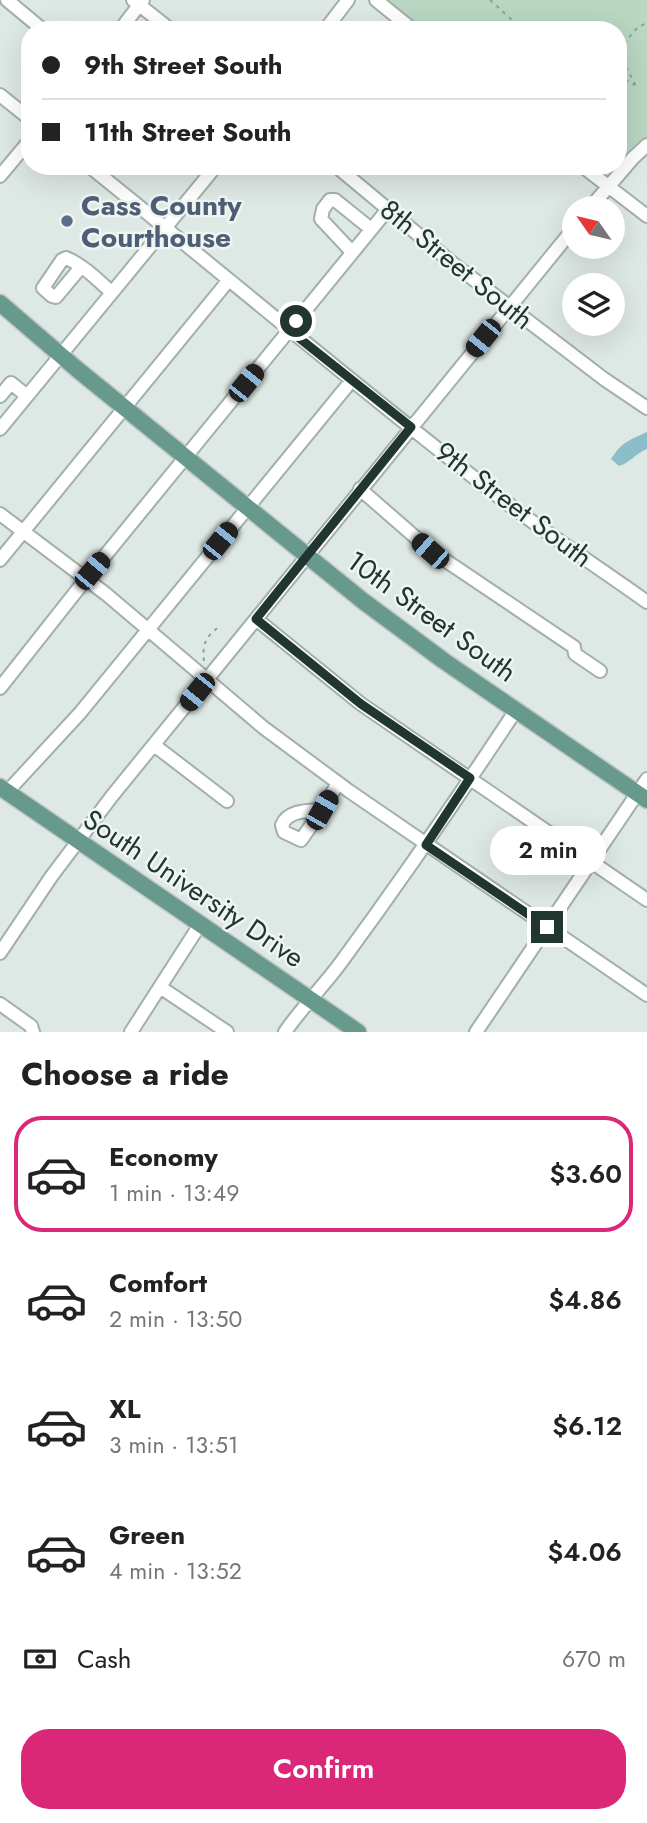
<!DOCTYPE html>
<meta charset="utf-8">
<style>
body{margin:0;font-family:Jost,sans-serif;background:#f6f6f6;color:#222;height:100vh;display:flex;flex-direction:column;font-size:26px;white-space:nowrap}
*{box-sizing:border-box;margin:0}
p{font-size:23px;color:#767676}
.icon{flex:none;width:38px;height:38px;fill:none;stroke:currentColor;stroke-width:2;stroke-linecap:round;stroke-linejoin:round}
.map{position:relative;height:1032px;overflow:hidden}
.side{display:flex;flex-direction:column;background:#fff;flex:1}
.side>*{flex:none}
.guide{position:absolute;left:21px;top:21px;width:606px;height:154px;border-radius:28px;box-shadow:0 7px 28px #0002;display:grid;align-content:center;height:154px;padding:0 21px;background:#fff}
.needle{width:46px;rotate:304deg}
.tools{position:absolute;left:562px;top:196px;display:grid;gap:14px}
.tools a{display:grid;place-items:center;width:63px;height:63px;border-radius:50%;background:#fff;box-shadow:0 7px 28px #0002;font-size:35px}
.end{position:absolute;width:32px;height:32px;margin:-16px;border:9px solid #223631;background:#fff;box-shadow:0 0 0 4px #fff}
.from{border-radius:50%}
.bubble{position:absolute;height:49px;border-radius:24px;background:#fff;box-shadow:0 7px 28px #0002;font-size:23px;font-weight:600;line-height:49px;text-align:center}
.car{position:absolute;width:21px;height:42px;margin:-21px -10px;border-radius:9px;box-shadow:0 0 5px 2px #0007;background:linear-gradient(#222 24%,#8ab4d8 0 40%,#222 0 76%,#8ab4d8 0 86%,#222 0)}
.guide b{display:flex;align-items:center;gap:24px;height:66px;font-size:26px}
.guide b+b{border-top:2px solid #e0e0e0}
.guide i{width:18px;height:18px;background:#222}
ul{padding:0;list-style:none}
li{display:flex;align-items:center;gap:21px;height:116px;margin:0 14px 10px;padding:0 7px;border:4px solid transparent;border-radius:28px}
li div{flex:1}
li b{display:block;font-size:26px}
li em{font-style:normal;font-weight:600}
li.active{border-color:#db2777}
li>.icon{width:63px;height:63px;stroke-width:1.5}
h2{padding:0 21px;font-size:32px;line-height:84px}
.pay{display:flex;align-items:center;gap:18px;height:77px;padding:0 21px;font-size:26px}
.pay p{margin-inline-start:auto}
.cta{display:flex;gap:14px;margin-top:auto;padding:14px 21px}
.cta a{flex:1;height:80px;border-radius:28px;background:#db2777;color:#fff;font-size:28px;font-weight:600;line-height:80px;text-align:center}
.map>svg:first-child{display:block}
.green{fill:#b9d7c2}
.water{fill:#8bbec8}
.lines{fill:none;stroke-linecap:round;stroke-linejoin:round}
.minor-casing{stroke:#a2afab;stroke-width:16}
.major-casing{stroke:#bdc3c1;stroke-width:19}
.path{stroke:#82a89d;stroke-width:2;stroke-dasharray:3.5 5;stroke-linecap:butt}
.minor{stroke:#fff;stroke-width:12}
.major{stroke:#67998d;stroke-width:16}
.route{stroke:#223631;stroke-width:9}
.service-dot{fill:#5c6f8a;stroke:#eef5f2;stroke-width:2.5}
.labels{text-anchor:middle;stroke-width:5;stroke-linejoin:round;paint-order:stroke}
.service-label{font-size:28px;font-weight:bold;fill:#4e5e75;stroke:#eef5f2;text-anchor:start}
.street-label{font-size:28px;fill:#223631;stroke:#eef5f2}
</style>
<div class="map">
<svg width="647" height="1032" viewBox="0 0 647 1032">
<rect width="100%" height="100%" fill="#dee8e4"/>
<!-- green -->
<path class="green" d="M384,0h263v139l-29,27v-136h-197z"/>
<!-- water -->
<path class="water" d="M647,432v17c-11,4 -17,14 -28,17l-8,-7c12,-18 17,-18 36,-27z"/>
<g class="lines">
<!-- minor casing -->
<g class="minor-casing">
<path id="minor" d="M7,0l36,30
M133,0l38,30
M376,0l37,30
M120,30l23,-30
M325,30l23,-30
M0,95l30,24
M89,166c137,110 271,224 410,331 48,37 99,70 148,105
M336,166l115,96 153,117 43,29
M582,166l65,50
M0,176l30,-36
M590,208l43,-50 14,-13
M352,252l-31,-33 2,-10 7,-9h5l36,29
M81,267l-25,30 -4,-1 -9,-8 19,-28 4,-2c17,7 32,22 45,34
M0,396l11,-13 16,13
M0,429l216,-263
M360,489l70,61 144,97 1,7 25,17
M0,514l106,80 158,134 85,63 298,204
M0,560l228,-279
M256,619l105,85 286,196
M0,688l86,-109 302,-370
M154,745l73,56
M7,792l73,-79 272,-333
M322,810l-21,30 -17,-8 -2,-7c6,-15 26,-14 40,-15l16,-27
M0,953l51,-76 61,-81 462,-568
M160,987l67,45
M0,1004l31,22 2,6
M131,1032l70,-109
M285,1032c17,-25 39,-46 57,-71 60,-82 118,-166 174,-251
M476,1032l171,-253"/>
</g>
<!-- major casing -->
<g class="major-casing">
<path id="major" d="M0,303l78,67 285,231 81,60 203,139
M0,787l358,245"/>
</g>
<!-- path -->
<path class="path" d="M490,0l33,30
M618,50l20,-23 9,-4
M618,52l17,32 -1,5
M618,75l16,10
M603,166l6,3
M204,661c-2,-17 2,-25 15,-34"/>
<!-- minor -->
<use href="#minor" class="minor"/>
<!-- major -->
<use href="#major" class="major"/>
</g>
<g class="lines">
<!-- route -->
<path class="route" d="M296,321l-7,9 122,97 -155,192 105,85 109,74 -44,67 121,82"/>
</g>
<!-- markers -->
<circle class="service-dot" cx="67" cy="221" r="7"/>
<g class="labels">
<!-- service labels -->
<g class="service-label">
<text x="81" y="215">Cass County<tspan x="81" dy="32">Courthouse</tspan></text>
</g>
<!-- street labels -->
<g class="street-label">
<text transform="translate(457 264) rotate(39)" y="10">8th Street South</text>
<text transform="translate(514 504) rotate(37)" y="10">9th Street South</text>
<text transform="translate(432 616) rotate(36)" y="10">10th Street South</text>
<text transform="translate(194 888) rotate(34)" y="10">South University Drive</text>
</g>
</g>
</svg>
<div class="tools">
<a><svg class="needle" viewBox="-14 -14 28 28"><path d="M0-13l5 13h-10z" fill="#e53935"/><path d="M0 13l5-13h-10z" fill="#767676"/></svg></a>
<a><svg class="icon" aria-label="layers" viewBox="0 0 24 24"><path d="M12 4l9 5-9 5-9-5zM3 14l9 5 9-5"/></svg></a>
</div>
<i class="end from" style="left:296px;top:321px"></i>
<i class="end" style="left:547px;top:927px"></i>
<div class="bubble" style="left:490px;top:826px;width:116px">2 min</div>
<i class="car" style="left:483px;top:338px;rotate:219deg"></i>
<i class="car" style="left:246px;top:383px;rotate:39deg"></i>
<i class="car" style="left:220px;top:541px;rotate:39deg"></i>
<i class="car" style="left:430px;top:551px;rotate:311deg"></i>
<i class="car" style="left:92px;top:571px;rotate:40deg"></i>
<i class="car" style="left:197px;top:692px;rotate:219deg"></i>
<i class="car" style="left:322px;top:810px;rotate:30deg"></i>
<div class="guide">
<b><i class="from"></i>9th Street South</b>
<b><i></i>11th Street South</b>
</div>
</div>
<section class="side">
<h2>Choose a ride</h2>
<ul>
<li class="active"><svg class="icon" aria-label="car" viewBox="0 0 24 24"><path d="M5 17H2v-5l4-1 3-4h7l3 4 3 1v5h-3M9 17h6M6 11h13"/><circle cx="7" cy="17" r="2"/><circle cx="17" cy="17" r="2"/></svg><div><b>Economy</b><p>1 min · 13:49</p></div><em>$3.60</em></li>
<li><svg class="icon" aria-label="car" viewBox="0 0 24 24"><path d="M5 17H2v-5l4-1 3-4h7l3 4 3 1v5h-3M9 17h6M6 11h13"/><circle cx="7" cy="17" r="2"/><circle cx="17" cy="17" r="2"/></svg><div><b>Comfort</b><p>2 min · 13:50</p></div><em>$4.86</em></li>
<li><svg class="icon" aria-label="car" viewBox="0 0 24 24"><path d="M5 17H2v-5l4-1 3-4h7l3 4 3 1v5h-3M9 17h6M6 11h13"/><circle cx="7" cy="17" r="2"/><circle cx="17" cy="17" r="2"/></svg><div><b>XL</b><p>3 min · 13:51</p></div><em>$6.12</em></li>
<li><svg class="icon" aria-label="car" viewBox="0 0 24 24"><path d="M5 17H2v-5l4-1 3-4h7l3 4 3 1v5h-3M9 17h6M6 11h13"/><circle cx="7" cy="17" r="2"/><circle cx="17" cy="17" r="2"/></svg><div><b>Green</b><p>4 min · 13:52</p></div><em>$4.06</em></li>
</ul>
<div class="pay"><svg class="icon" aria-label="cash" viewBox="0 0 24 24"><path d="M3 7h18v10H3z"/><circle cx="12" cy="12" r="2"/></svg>Cash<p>670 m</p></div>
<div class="cta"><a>Confirm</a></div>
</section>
